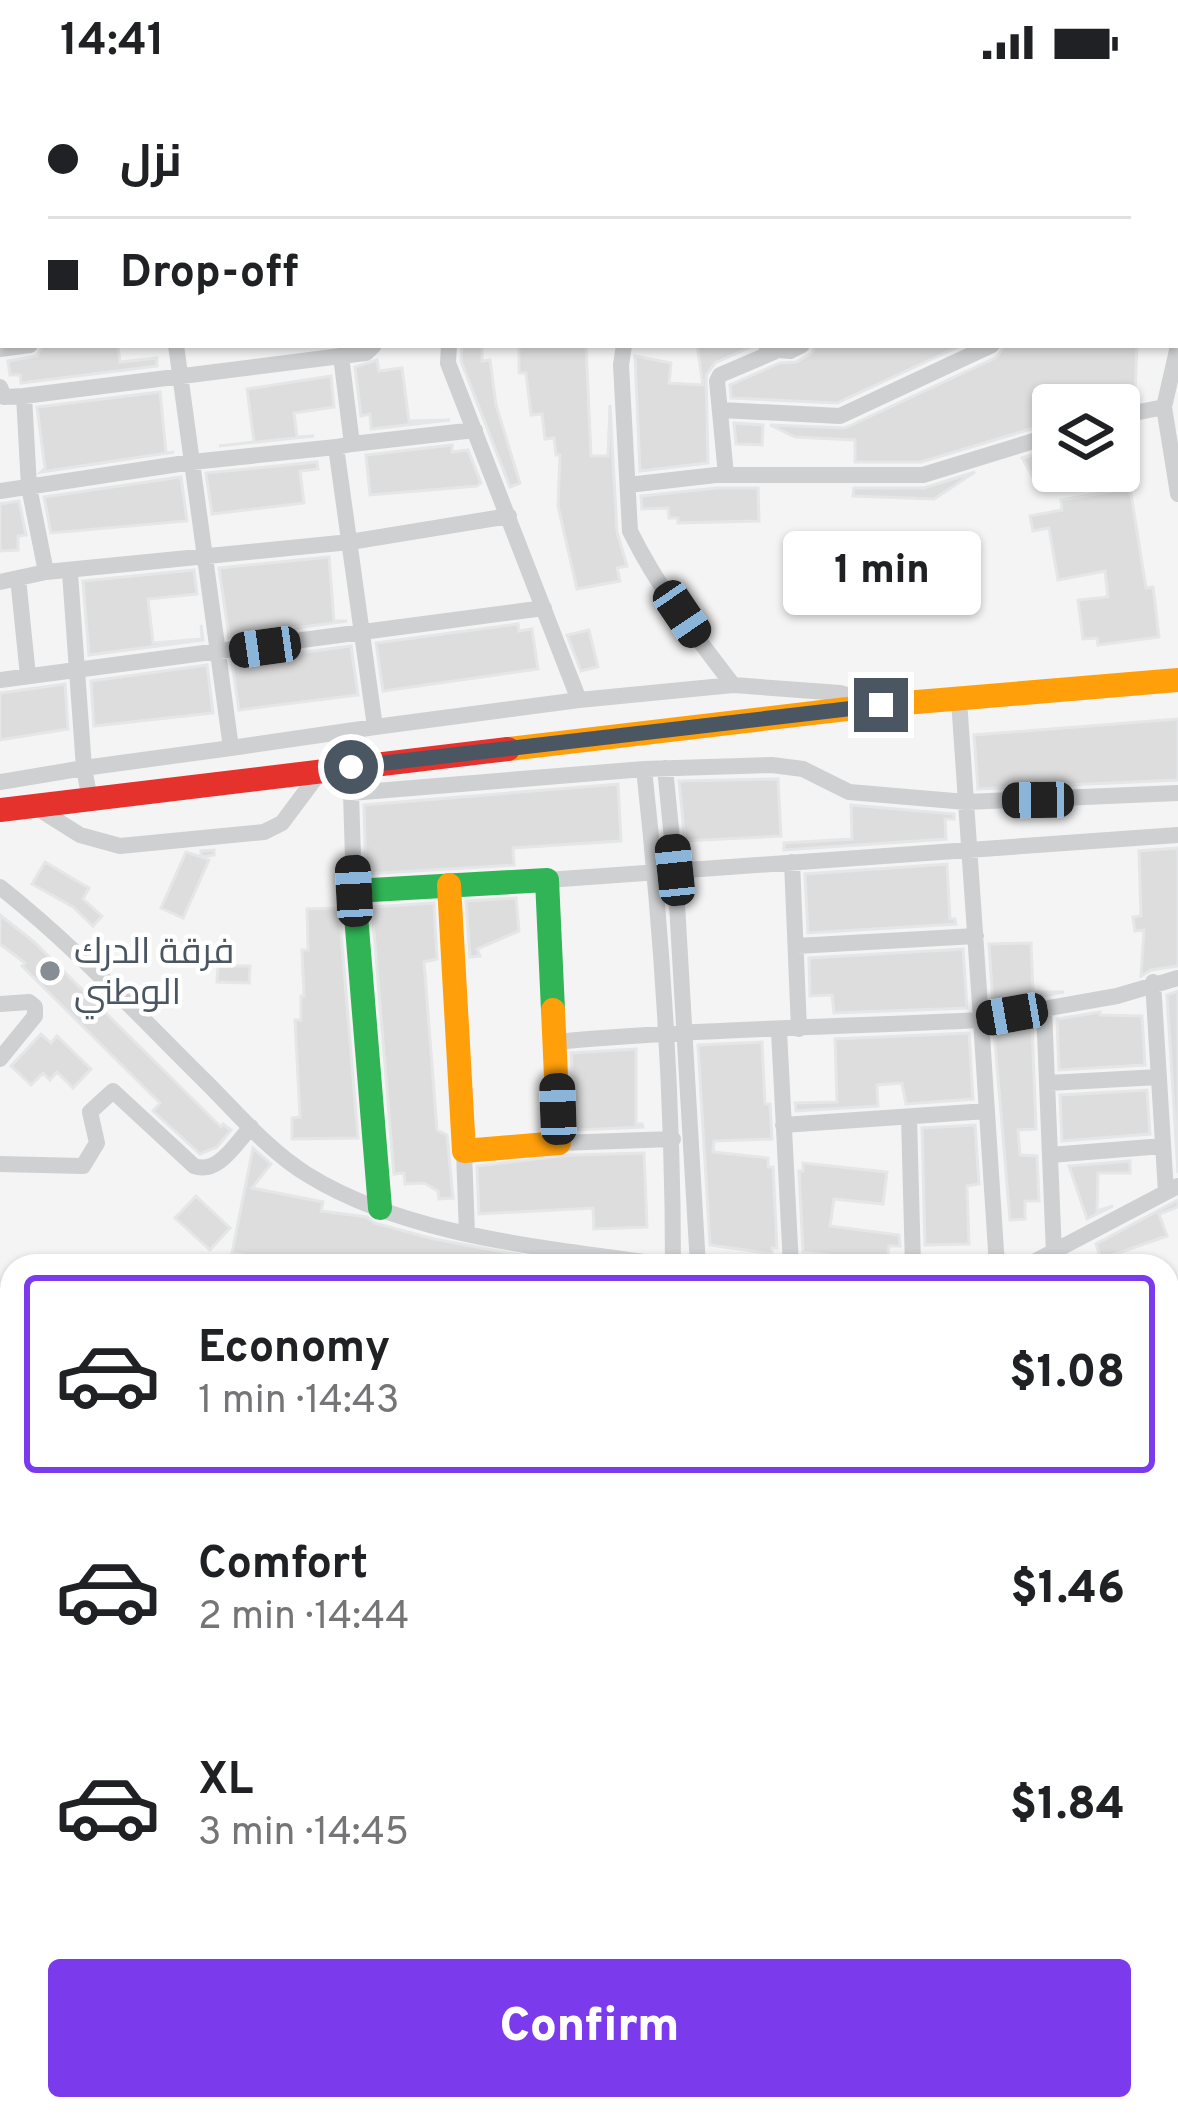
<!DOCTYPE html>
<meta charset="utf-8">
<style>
body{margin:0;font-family:Overpass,Cairo,sans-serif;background:#f2f2f2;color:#202124;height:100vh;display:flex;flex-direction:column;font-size:45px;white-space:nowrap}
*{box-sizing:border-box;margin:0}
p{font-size:39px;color:#757577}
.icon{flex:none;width:66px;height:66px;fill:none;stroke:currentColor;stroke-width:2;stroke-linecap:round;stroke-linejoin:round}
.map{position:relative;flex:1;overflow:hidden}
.drawer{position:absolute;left:0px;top:1170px;width:1179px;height:867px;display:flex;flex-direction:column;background:#fff;border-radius:36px 36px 0 0;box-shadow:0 3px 9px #0004}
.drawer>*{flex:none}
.hud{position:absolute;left:0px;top:0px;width:1179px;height:264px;box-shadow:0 3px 9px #0004;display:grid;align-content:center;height:264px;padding:0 48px;background:#fff}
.fabs{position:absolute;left:1032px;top:300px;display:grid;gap:24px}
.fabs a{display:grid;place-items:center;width:108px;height:108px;border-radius:12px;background:#fff;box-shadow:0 3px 9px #0004;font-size:60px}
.end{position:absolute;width:54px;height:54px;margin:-27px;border:15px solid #4a5661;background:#fff;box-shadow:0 0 0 6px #fff}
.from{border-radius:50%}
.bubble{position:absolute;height:84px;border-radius:12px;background:#fff;box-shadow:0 3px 9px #0004;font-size:39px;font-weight:800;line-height:84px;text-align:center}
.car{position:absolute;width:36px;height:72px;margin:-36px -18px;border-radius:15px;box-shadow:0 0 9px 3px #0007;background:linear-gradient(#222 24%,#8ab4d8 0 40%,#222 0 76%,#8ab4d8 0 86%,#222 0)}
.hud b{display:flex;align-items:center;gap:42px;height:114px;font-size:45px}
.hud b+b{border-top:3px solid #e0e0e0}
.hud i{width:30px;height:30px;background:#202124}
ul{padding:21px 0 0;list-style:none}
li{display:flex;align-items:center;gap:36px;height:198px;margin:0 24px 18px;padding:0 24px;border:6px solid transparent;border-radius:12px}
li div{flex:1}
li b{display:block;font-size:45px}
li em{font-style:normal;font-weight:800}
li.active{border-color:#7c3aed}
li>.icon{width:108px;height:108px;stroke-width:1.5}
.action{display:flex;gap:24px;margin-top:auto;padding:24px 48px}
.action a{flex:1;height:138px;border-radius:12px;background:#7c3aed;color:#fff;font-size:48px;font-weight:800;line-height:138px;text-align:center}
.status{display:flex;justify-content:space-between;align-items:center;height:84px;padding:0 60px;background:#fff;direction:ltr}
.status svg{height:33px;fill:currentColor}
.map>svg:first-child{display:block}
.green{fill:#d9f2e3}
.building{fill:#ddddde;stroke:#e5e6e7;stroke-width:3}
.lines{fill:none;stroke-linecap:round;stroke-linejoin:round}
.street{stroke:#ced0d2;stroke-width:16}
.fast{stroke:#30b455;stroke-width:24}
.slow{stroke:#ff9f0a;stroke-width:24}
.jam{stroke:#e5322d;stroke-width:24}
.rail{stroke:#c9cacc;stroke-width:4.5}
.route{stroke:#4a5661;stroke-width:15}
.poi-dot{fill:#868d94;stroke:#fff;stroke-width:4.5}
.labels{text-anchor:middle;stroke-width:9;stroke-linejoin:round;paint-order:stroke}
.poi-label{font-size:36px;fill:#4a5661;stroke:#fff;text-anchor:start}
</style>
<div class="status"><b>14:41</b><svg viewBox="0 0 49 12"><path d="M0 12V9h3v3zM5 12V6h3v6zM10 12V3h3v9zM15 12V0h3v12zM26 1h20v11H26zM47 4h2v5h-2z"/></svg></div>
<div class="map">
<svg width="1178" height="2035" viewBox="0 0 1178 2035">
<rect width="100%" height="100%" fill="#f4f4f4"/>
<!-- green -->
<path class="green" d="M12,1995v30h237l4,10h-253v-36z"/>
<!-- building -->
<path class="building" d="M43,261h75l2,17 37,-4v8l-136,17 -1,-8h-10l-2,-14 29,-5z
M462,261h20v16l8,-1 6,45 24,78 -10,4 -49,-126z
M519,261h67l5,111h17l2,-51 7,127 10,34 -10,2 3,13 -43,8 -19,-83 2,-51h-4l-2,-17 -9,1 -3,-25 -11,1 -5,-42h-7z
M697,261h58l-40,18 -9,12 2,88 -68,8 -5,-115 36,7 -2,20 34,2z
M815,261h147l-125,58 -106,-5 -1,-13 50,-22 16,-1 16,-9z
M1005,261h132l-2,48 -97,-3 15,21 -2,12 -130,39h-66v-22l-60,-3 -25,-12 75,3 152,-71z
M377,276l2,11 23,-3 7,53 41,-1 -79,9 -1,-15 -9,2 -6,-49z
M331,292l3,31 -40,6 3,24 17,-1 -95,10 35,-4 -7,-53z
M160,308l6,61 8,-1 -133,20 4,-4 -8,-61z
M734,339l29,2 -1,20 -26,-1z
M452,361v7l16,-2 13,33 -4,3 -107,9 -4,-40z
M1052,365l1,31 -14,8 -17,-30z
M317,378l1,7 -18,2 4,32 -92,11 -6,-41z
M975,388l-41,27 -81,-3 1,-8h70z
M181,393l6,44 -136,12 -7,-36z
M717,404h41l1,33 -81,2v-5h-9l-1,-10 -26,1 -1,-13z
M1130,404l16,100 7,-1 6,50 -61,8 -1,-7 -14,1 -5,-39 30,-3 -3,-26 -47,9 -9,-52 -16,3 -3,-15 32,-6 -1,-10z
M19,417l7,34 -8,1v14l-18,1v-47z
M329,473l5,64h13l-118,16 -10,-69z
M194,486l3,24 -49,5 5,44 49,-4 -1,-14 2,15 -114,15 -6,-74z
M518,540l1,7 13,-2 6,40 -155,22 -7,-48z
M589,546l9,37 -17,4 -14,-36z
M351,562l7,49 -119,15 -7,-48z
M207,581l6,48 -119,13 -3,-45z
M65,600l3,45 -68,11v-47z
M1178,635v61l-200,9 -4,-54z
M778,695l3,57 -96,5 -6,-60z
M618,700l3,57 -108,7 1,17 -148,9 -2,-69z
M851,721l103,9v5h-9l1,20 -162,11v-7l68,-4z
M1178,764v118l-27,4 -10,6 3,-46 -9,1 -2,-14 8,-1 -2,-65z
M214,766v5l-12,2 7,3 -26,58 -22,-10 25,-56 15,5v-6z
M45,778l44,26 -6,11 19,17 -9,10 -20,-19 -41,-23z
M947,780l3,55h5l1,5 -148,9 -3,-59z
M516,814l3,33 -42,18 3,7 -10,1 -4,-56z
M434,819l3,56 -13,3 13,168 10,5 6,63 -14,1 -1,-8 -14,-8 -19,1 -1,-11 -10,1 -22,-267z
M339,824l19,230 -66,1v-21l8,-1 -5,-97h6v-24h3l-2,-46h6l-1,-41z
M0,831l33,26 188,186 2,-3 8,6 -14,17 -17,7 -47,-43 7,-8 -138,-137 3,-3 -25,-19z
M1031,859l2,49h31l-71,13 -4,-61z
M963,865l4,59 -133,5 -2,-18 -22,1 -1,-38z
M218,882h32l-1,17 -32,-1z
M1178,907v182l-11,-178z
M1100,928v3l42,1 3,49 -86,5 -2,-51z
M1032,940l4,105 -18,1 2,25 17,1 2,45h-14v18l-15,1 -16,-189z
M969,949l4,66 -67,5 -4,-21 -25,2 1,21 -82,5 -1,-8 42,-1 -2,-63z
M41,950l10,9 6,-7 34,33 -18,19 -16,-16 -7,8 -7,-7 -12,12 -20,-19z
M762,958l3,62h5l2,35 -58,2 -1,11 55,6v9h5l4,81h-5v6l-62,-9 -12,-200z
M636,965v75h6l1,3 -68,3 -4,-77z
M1147,1006l3,44 -88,7 -2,-46z
M975,1041l4,59 -12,2 2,58 -44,1 -3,-117z
M253,1064l18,16 -19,24 71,14 -2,9 46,6 7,6 60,16 146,27h-134l-23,-4 -1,4h-126l-64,-13z
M644,1069l3,74 -53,2 -1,-21 -114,6 -2,-48 93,-11z
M1130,1077v12h-32l-1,38 16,-5 -26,13 -18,-53z
M803,1079l84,9 -4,32 -49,-5 -4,27 69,9 1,11h-11l-2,16 -84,-10 -4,-81h4z
M196,1112l34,32 -20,22 -35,-32z
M1178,1116v7l-19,7 8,22 -66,23 -5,-15z"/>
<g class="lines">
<!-- street -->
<path class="street" d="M382,0l1,3
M325,3l5,-3
M779,3l2,-3
M1129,3l1,-3
M0,157l3,-1
M1176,170l2,4
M176,261l55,403 144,-21 -39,-280 16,-3 -11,-88 25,-3 8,-8
M624,261l-3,20 9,166c27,55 66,106 103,154l107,8 29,8
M1178,262l-14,61 14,87
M0,265l30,-4
M767,265l23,2 12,-6
M0,303l4,10 20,-1 317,-40
M24,312l5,91 17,85 304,-30 159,-26
M722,326l118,6 152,-71
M1119,332l45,-9
M352,360l123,-14
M726,391l-9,-94 3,-6 54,-23
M628,401l88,-10h207l130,-40
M0,407l192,-29 144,-15
M70,489l14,195 147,-20
M18,494l10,98
M0,498l46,-10
M0,596l544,-72
M579,616l154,-15
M959,616l22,320 136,-24 61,-18
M375,643l204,-27 -131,-337 1,-18
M665,684l10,102 23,396
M644,685c18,165 29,331 29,497
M0,698l84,-14 6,32
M34,722l46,29 40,11 144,-14 18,-9 38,-51
M792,778l7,167
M547,796l631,-45
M0,803c75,59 139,129 207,196 31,31 63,69 101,92 104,64 246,73 364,91
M354,807l-3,-98 293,-24 128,-4 31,4 46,23 117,10 212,-9
M796,862l180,-10
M1153,898l13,210
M0,920l29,-2 6,5v9l-35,43
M1044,925l10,245
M779,947l12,235
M555,958c142,-13 284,-15 426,-22l16,246
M1048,999l111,-6
M909,1033l4,149
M783,1041l204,-14
M559,1059l114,-4
M464,1067l3,83
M1050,1071l113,-9
M0,1080l83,2 14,-23 -7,-31 23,-21 81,75c24,9 42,-23 57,-39
M1026,1182l152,-80
M0,1865l12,-2"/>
<!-- fast -->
<path class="fast" d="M380,1124l-26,-317 193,-11 6,130"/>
<!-- slow -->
<path class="slow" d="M508,665l373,-44 297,-25
M449,801l15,266 95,-8 -6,-133"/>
<!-- jam -->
<path class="jam" d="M0,726l508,-61"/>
<!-- rail -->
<path class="rail" d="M1167,1218l11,-2
M0,1427l12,-2"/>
</g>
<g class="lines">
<!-- route -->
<path class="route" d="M351,683l530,-62"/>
</g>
<!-- markers -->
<circle class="poi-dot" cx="50" cy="887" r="12"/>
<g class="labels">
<!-- poi labels -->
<g class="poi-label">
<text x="74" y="879">فرقة الدرك<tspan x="74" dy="41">الوطني</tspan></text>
</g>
</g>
</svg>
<div class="fabs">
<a><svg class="icon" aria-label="layers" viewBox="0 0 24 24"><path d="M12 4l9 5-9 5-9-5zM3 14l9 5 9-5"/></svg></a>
</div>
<i class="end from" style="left:351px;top:683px"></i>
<i class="end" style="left:881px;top:621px"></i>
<div class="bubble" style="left:783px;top:447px;width:198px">1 min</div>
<i class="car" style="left:682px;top:530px;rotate:146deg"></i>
<i class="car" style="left:265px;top:563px;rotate:262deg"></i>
<i class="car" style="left:1038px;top:716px;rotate:269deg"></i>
<i class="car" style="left:675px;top:786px;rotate:354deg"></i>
<i class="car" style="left:354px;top:807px;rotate:357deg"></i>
<i class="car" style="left:1012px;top:930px;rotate:260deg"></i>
<i class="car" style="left:558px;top:1025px;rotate:358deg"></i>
<div class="hud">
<b><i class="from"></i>نزل</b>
<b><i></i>Drop-off</b>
</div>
<section class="drawer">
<ul>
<li class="active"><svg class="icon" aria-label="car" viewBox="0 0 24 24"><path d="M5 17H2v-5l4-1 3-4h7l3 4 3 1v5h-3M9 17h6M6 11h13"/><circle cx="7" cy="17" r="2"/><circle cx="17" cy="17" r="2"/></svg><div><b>Economy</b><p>1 min · 14:43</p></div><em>$1.08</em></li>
<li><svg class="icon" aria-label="car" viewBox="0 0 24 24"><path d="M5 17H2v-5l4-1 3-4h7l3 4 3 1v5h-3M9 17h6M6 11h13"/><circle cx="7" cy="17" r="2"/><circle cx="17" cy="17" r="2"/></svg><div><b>Comfort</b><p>2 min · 14:44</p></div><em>$1.46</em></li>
<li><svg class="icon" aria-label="car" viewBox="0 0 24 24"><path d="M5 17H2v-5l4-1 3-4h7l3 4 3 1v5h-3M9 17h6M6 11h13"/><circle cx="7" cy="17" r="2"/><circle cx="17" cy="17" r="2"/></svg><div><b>XL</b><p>3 min · 14:45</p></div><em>$1.84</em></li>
</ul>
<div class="action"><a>Confirm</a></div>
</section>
</div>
